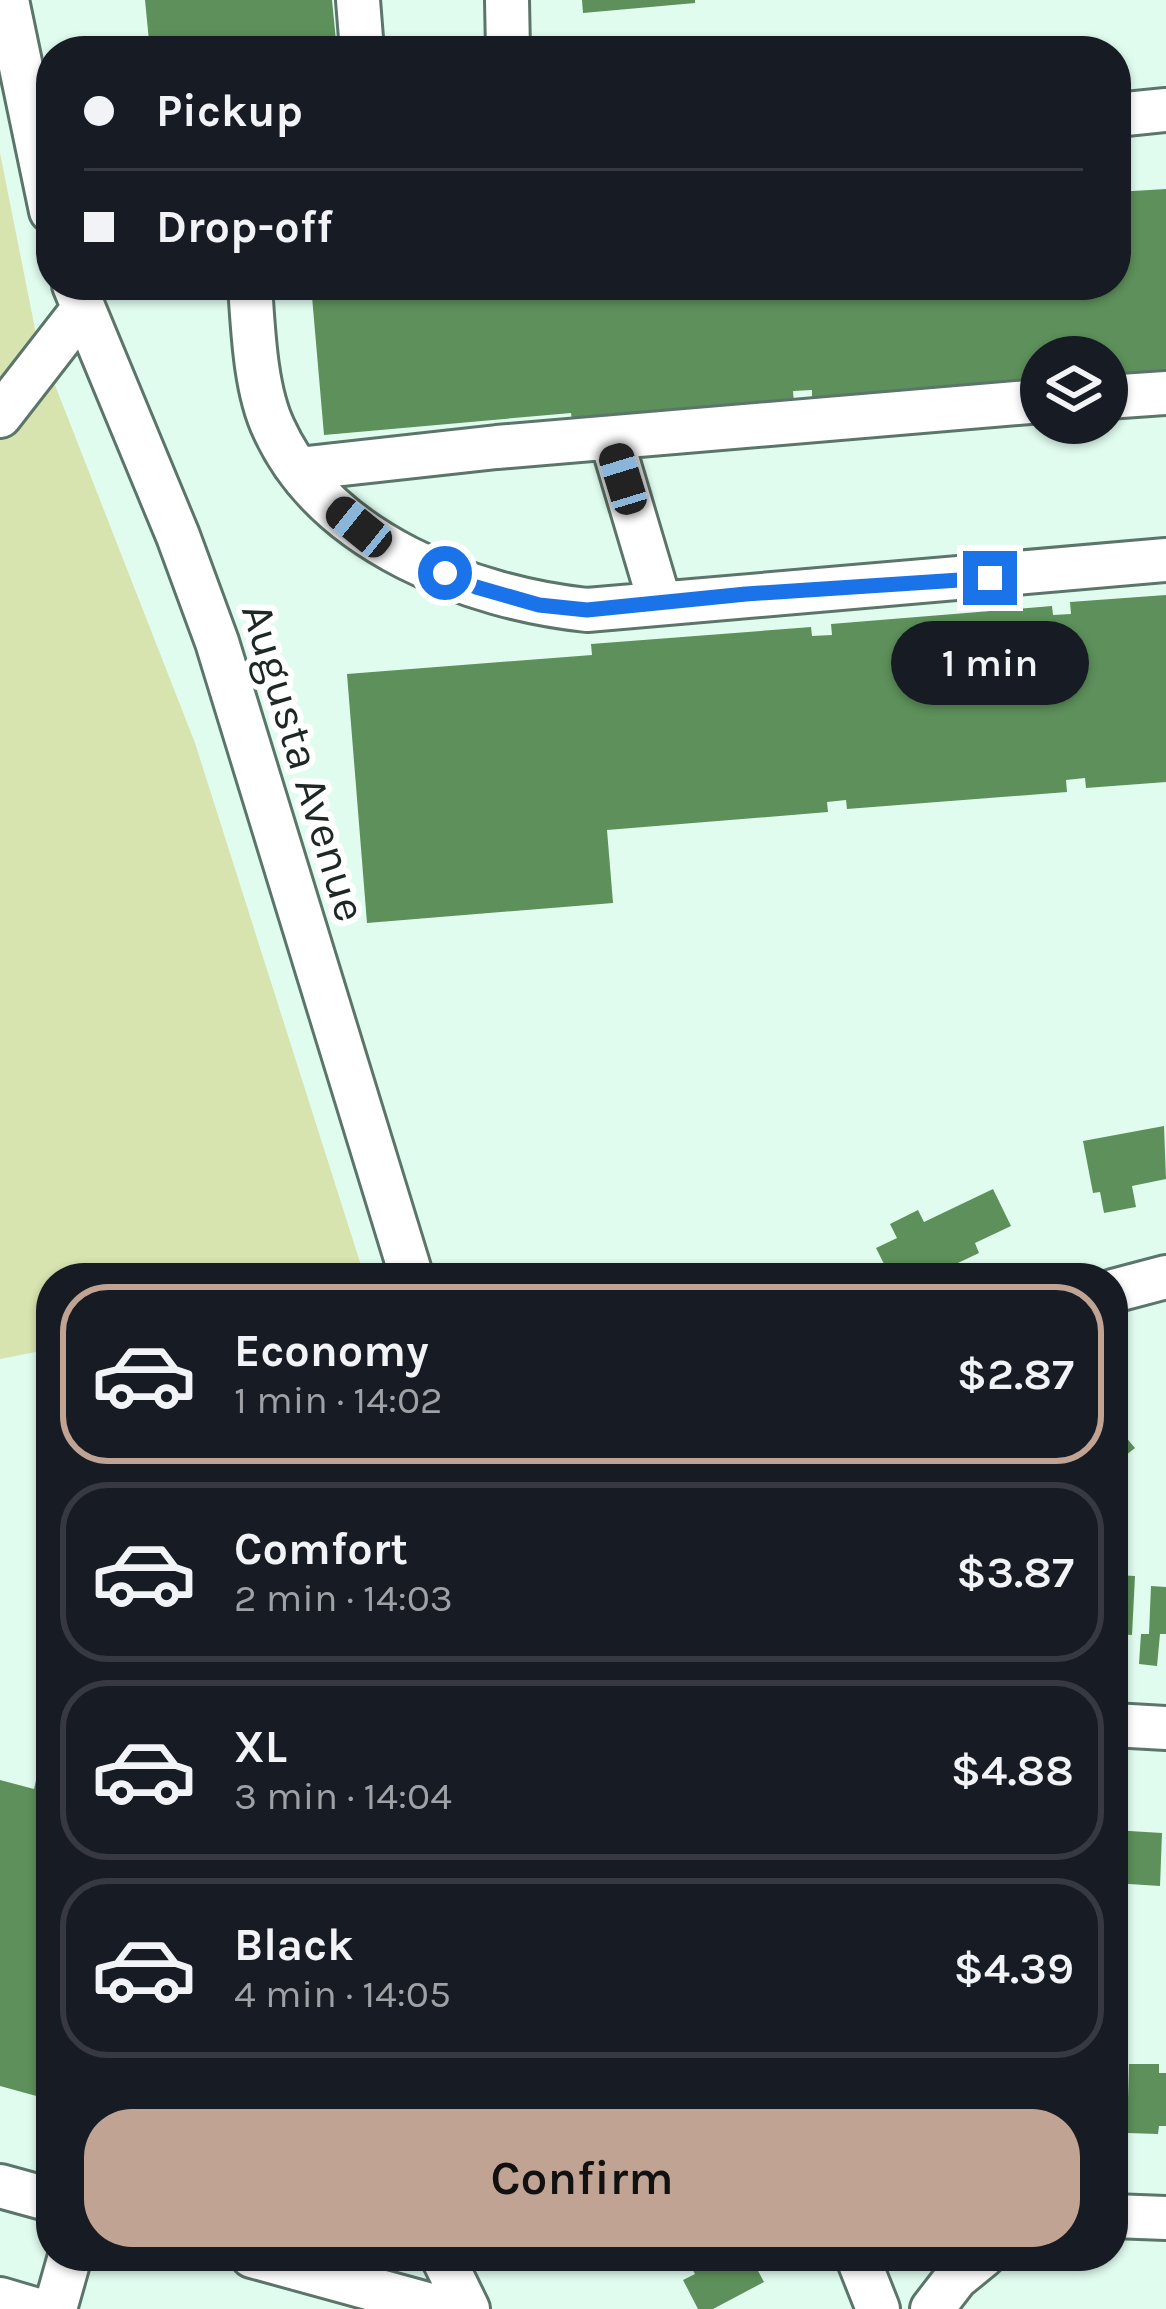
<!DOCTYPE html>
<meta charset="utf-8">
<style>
body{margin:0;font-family:Karla,sans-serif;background:#242831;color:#f1f3f6;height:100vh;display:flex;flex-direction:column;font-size:45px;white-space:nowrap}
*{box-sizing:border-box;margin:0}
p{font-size:39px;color:#9ea1a6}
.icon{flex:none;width:66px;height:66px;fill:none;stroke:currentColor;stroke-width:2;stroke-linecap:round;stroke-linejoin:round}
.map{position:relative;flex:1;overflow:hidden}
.panel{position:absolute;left:36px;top:1263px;width:1092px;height:1008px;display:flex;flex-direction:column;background:#171b24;border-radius:48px;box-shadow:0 3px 9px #0004}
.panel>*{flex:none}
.guide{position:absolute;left:36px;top:36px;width:1095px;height:264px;border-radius:48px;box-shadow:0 3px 9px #0004;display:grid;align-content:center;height:264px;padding:0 48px;background:#171b24}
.tools{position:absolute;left:1020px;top:336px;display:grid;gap:24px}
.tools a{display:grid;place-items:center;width:108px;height:108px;border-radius:50%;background:#171b24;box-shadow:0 3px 9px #0004;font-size:60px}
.end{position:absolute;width:54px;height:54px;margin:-27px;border:15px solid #1a73e8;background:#fff;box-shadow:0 0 0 6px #fff}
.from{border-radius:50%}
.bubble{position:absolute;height:84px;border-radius:42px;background:#171b24;box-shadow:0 3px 9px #0004;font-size:39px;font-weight:600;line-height:84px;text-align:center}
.car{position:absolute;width:36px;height:72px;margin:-36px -18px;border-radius:15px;box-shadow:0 0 9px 3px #0007;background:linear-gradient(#222 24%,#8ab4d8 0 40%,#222 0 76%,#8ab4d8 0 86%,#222 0)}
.guide b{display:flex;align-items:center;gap:42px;height:114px;font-size:45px}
.guide b+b{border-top:3px solid #363941}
.guide i{width:30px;height:30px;background:#f1f3f6}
ul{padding:21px 0 0;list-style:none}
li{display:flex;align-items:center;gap:36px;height:180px;margin:0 24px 18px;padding:0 24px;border:6px solid #363941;border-radius:48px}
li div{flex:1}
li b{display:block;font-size:45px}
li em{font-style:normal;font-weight:600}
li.on{border-color:#c1a393}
li>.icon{width:108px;height:108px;stroke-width:1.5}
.action{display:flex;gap:24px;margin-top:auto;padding:24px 48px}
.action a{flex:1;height:138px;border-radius:48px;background:#c1a393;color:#111;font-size:48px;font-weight:600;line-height:138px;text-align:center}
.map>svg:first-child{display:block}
.green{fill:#d7e4af}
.building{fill:#5d905a}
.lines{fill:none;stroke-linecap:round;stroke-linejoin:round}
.minor-casing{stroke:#5c756a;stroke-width:48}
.minor{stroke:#fff;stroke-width:42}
.route{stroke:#1a73e8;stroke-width:15}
.labels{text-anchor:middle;stroke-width:12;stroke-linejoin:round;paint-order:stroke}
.street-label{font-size:45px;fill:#1d2723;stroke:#fff}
</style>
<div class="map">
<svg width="1166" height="2309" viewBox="0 0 1166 2309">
<rect width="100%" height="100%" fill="#e0fcef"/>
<!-- green -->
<path class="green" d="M0,153l37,186 158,404 170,535h-314v71l-51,10z"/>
<!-- building -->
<path class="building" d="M145,0h187l5,51h-187z
M582,0h113v3l-112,10z
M1166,189v183l-59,5v-20h-66v14l-10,1 2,11 -221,19v-12l-19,1 1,12 -222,19 -1,-9 -247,22 -13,-150h805v-93z
M1166,595v187l-80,6 -1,-10 -19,2 1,12 -220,17 -1,-9 -19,2 1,10 -221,18 6,73 -246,20 -20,-249 245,-19 -1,-11 220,-17 1,9 20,-1 -1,-11 221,-18 1,9 18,-1 -1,-12z
M1164,1126l2,53 -34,7 4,21 -32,6 -4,-21 -7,1 -10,-52z
M993,1189l18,37 -36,17 4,10 -38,18 2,4 -7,3h-45l-15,-30 21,-10 -7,-14 28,-14 6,12z
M1113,1422l22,26 -19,15 -3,-3z
M1117,1575l18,1 -3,59 -19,-1v-49h3z
M1151,1586l15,1v47h-6l-3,32 -18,-2 2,-30h8z
M37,1776l14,4v320l-51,-14v-306l34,9z
M1113,1830l49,3 -2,53 -47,-3z
M1129,2064h30v9h7v53h-7l-1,8 -31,-1z
M698,2256h52l14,26 -51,27h-15l-15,-29 12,-6 -7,-13z"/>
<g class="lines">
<!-- minor casing -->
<g class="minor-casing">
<path id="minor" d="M7,0l44,211
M358,0l4,51
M507,0l1,51
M1116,115l50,-5
M74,285l104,251 39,106 195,636
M250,285c3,43 5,105 24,144 52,114 198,169 313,181l579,-50
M1107,397l59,-4
M0,416l83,-107
M611,438l49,165
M298,469l199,-22 544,-46
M1113,1291l53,-14
M1113,1725l53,3
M0,2186l51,14
M1113,2216l53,2
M252,2256l193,53
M442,2256l26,53
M857,2256l21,53
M0,2299l34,10
M55,2309l15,-53
M932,2309l24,-31 27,-22"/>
</g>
<!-- minor -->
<use href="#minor" class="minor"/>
</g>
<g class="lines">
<!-- route -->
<path class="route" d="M445,573l31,14 63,18 48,5 159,-16 244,-16"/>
</g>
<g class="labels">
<!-- street labels -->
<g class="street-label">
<text transform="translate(305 762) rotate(73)" y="16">Augusta Avenue</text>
</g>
</g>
</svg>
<div class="tools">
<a><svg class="icon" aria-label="layers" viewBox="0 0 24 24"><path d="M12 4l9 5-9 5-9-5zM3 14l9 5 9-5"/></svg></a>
</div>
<i class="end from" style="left:445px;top:573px"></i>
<i class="end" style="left:990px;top:578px"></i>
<div class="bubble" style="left:891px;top:621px;width:198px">1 min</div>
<i class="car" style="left:623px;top:479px;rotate:343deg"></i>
<i class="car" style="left:359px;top:527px;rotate:309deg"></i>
<div class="guide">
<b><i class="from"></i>Pickup</b>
<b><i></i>Drop-off</b>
</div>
<section class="panel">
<ul>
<li class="on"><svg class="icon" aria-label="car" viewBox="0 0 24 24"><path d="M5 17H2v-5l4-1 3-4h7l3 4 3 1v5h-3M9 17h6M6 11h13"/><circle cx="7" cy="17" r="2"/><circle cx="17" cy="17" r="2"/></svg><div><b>Economy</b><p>1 min · 14:02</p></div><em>$2.87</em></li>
<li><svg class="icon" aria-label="car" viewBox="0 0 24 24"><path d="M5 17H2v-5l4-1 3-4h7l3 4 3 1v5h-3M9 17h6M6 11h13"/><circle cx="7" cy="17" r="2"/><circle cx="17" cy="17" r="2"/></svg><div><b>Comfort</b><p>2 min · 14:03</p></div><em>$3.87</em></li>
<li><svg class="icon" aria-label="car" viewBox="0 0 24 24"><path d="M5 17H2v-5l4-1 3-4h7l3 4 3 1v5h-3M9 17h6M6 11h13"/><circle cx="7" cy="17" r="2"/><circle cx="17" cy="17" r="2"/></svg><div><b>XL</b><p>3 min · 14:04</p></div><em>$4.88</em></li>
<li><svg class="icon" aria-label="car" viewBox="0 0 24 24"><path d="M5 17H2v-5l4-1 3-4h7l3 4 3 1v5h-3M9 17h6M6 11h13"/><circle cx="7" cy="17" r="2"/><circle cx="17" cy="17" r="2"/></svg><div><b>Black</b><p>4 min · 14:05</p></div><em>$4.39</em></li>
</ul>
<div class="action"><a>Confirm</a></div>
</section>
</div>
